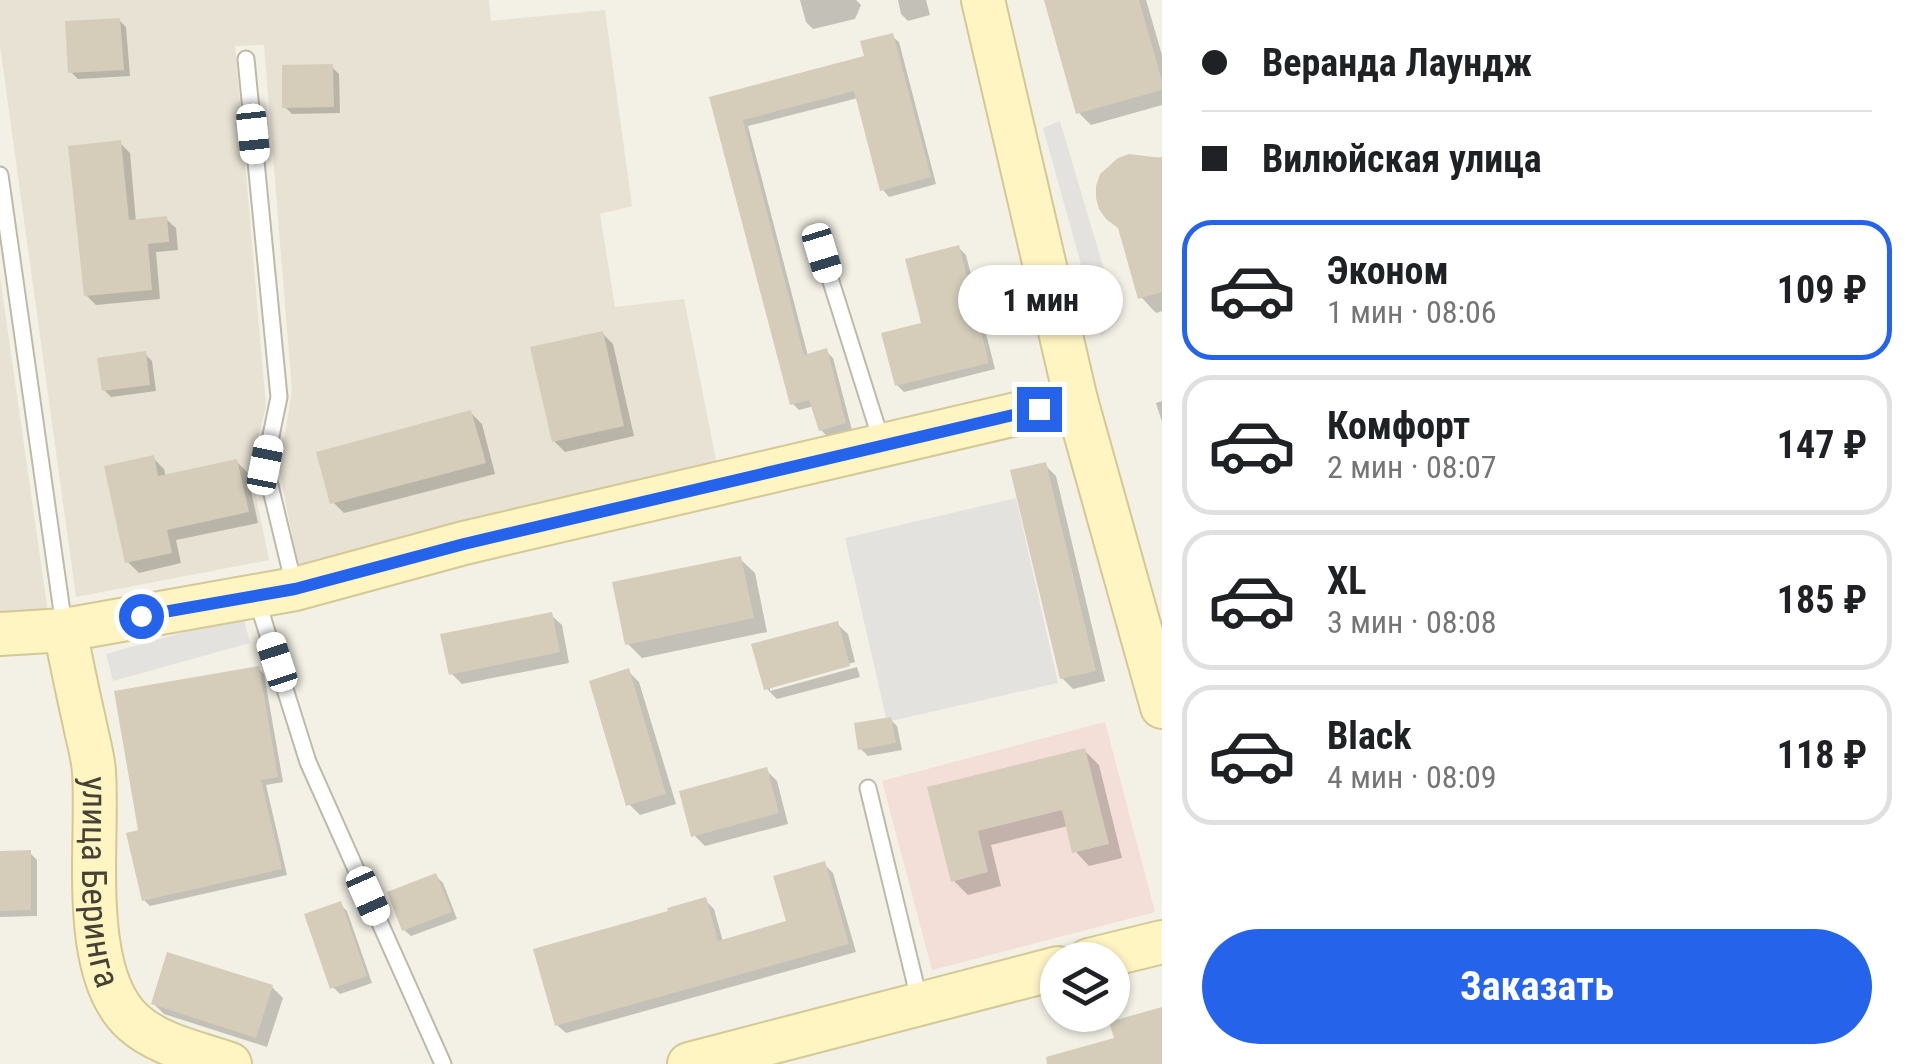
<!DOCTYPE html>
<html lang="ru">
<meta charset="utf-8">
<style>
body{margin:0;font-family:"Roboto Condensed",sans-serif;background:#f2f2f2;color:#202124;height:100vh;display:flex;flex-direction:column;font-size:38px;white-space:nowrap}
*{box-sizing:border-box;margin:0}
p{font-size:32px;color:#757577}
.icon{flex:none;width:55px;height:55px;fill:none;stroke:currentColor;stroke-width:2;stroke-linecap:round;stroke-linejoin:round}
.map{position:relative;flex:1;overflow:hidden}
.drawer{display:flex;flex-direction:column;background:#fff;width:750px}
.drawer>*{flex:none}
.top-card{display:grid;align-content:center;height:220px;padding:0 40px;background:#fff}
.buttons{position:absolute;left:1040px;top:942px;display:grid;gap:20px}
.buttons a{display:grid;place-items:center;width:90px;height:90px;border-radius:50%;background:#fff;box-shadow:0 2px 8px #0004;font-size:50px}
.end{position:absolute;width:45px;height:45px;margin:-22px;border:12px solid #2563eb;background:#fff;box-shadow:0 0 0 5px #fff}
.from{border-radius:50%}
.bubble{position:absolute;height:70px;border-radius:35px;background:#fff;box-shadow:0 2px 8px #0004;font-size:32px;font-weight:700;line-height:70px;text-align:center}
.car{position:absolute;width:30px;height:60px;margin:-30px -15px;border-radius:12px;box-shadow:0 0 8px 2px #0007;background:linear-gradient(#fff 24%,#345 0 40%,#fff 0 76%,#345 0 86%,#fff 0)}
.top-card b{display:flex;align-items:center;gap:35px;height:95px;font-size:38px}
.top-card b+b{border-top:2px solid #e0e0e0}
.top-card i{width:25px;height:25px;background:#202124}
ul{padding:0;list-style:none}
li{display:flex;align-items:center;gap:30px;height:140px;margin:0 20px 15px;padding:0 20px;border:5px solid #e0e0e0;border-radius:30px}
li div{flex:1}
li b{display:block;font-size:38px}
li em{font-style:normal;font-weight:700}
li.selected{border-color:#2563eb}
li>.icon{width:90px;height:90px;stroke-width:1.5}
.cta{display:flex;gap:20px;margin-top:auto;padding:20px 40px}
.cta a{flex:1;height:115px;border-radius:60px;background:#2563eb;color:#fff;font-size:40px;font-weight:700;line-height:115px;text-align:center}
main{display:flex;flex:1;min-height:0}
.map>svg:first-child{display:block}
.residential{fill:#e7e2d3}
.medical{fill:#f4ded8}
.parking{fill:#e4e2de}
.shadow{fill:#0003}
.building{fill:#d5cdba}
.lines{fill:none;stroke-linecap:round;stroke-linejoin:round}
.lane-casing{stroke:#bfb9a8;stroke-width:19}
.secondary-casing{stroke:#d4c894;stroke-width:46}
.lane{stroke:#fff;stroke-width:15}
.secondary{stroke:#fff5c3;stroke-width:42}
.route{stroke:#2563eb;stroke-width:12}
.labels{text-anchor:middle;stroke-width:8;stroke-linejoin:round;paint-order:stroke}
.street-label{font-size:35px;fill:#464035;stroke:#fff}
</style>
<main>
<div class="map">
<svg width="1162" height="1064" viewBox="0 0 1162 1064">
<rect width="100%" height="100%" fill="#f3f0e5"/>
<!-- residential -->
<path class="residential" d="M0,0h489l2,21 114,-11 27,196 -32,8 15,93 69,-8 37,186 -420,96 -22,-113 13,-77 -28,-346 -29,1 31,361 -16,60 19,93 -193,37 -76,-551z
M0,277l51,357 -51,3z"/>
<!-- medical -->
<path class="medical" d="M1105,722l50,190 -223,58 -50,-189z"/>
<!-- parking -->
<path class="parking" d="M1060,121l59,199 -18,16 -58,-208z
M1016,498l42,185 -171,39 -42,-184z
M243,616l7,27 -137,38 -7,-27z"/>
<!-- shadow -->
<path class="shadow" d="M800,0h56l5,5 -6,14 -42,10 -7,-7z
M898,0h28l4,15 -22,6 -7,-7z
M1047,0h99l16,55v50l-71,20 -12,-12z
M119,20l7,7 4,49 -52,3 -7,-7z
M892,36l7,6 37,142 -47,13 -6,-7 -25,-92 -110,28 60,230 18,-5 7,7 19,72 -24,7 -7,-7 -7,-24 -15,4 -7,-7 -79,-304 154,-41z
M332,67l7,7 1,39 -48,1 -7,-7z
M120,143l10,10 6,69 30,-3 10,9 2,22 -22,2 4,47 -64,6 -10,-10z
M1162,157v154l-6,2 -15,-16 13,-138z
M959,248l7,7 29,114 -91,23 -7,-7z
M602,333l11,11 21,92 -69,16 -11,-11z
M145,354l7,7 4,30 -45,6 -7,-7z
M1162,401v21l-6,-19z
M471,413l11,11 13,50 -151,39 -11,-11z
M153,458l11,11 2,8 70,-16 11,11 11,51 -82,17 5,23 -42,10 -11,-11z
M1045,465l11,11 49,205 -32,8 -11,-11z
M740,559l15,14 12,59 -125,26 -15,-15z
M551,615l11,10 7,38 -107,21 -11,-11z
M837,624l11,10 7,28 -85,23v6l87,-24 3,10 -83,22 -11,-11z
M258,668l6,6 19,108 -17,3 21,90 -137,31 -6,-6z
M628,671l11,11 37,122 -36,11 -11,-11z
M890,719l7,7 5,24 -34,6 -7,-7z
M1084,750l15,15 23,93 -33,8 -14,-15 -7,-25 -77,19 10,41 -33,9 -15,-15 -23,-92z
M766,770l11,11 11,43 -83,22 -11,-11z
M0,853h30l7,7v56l-37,1z
M824,864l9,9 23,79 -290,81 -9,-8 148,-125 9,9 9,33 66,-19z
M436,876l7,7 14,36 -46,17 -7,-6z
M340,904l7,7 25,72 -32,11 -7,-7z
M272,987l11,11 -16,49 -103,-33 -11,-11z"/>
<!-- building -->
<path class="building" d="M1044,0h95l23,81v9l-86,24z
M120,18l4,52 -56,3 -3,-52z
M893,33l38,144 -51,14 -26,-100 -111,29 61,235 23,-7 19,75 -27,8 -10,-31 -19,5 -81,-308 155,-41 -4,-15z
M333,64l1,43 -52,1v-43z
M121,140l8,80 38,-4 2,26 -21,2 4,46 -68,6 -16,-150z
M1129,154l33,4v134l-24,7 -20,-71 -12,-9 -7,-10 -3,-11v-12l4,-12 18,-16z
M959,245l30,118 -94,23 -14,-53 40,-10 -16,-64z
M603,331l21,95 -72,16 -22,-95z
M146,351l4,34 -48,6 -5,-33z
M471,410l15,53 -156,41 -14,-52z
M154,455l4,21 79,-17 12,53 -82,18 5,23 -47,10 -21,-97z
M1046,462l50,209 -36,8 -50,-209z
M741,556l13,62 -129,27 -13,-63z
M552,612l8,40 -111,23 -9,-41z
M838,621l12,45 -86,24 -13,-46z
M259,666l19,111 -17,3 21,89 -140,32 -16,-68 12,-3 -24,-139z
M629,668l37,126 -40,12 -37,-125z
M891,717l5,26 -38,7 -4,-27z
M1085,748l24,96 -37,9 -10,-43 -84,21 10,41 -37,10 -24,-95z
M767,767l12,46 -88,24 -12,-46z
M31,850v60l-31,1v-60z
M825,861l24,83 -294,82 -22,-77 135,-38 -1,-3 39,-11 12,44 68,-20 -13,-45z
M436,873l16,39 -50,19 -15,-39z
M341,901l26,75 -37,13 -26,-75z
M167,952l106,33 -17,53 -105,-34z
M1162,1007v57h-115l-1,-7 68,-19 -5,-16z"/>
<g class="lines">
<!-- lane casing -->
<g class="lane-casing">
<path id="lane" d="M246,59l33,338 -14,68 29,120
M0,175l64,451
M822,253l60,190
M257,600l51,162 135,302
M868,788l52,215"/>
</g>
<!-- secondary casing -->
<g class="secondary-casing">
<g id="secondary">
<path d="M983,0l93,400 86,307"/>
<path id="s1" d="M65,630c6,30 12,60 19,90 3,17 9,35 10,52 5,69 -16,200 39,250 25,23 65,31 97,42"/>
<path d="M0,634l65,-4 230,-41 169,-46 612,-143"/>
<path d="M1089,960l73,-18"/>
<path d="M689,1064l369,-96"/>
</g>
</g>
<!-- lane -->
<use href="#lane" class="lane"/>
<!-- secondary -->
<use href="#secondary" class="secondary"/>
</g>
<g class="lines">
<!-- route -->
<path class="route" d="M141,616l154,-27 169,-45 575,-135"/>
</g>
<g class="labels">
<!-- street labels -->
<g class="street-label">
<text dy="12" stroke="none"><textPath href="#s1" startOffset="255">улица Беринга</textPath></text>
</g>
</g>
</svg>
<div class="buttons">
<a><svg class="icon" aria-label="layers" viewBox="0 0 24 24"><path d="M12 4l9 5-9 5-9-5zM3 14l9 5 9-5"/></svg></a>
</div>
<i class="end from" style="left:141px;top:616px"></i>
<i class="end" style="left:1039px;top:409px"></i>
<div class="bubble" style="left:958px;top:265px;width:165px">1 мин</div>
<i class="car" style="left:253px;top:134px;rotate:174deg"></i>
<i class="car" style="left:822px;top:253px;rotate:163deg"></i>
<i class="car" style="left:265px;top:465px;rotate:11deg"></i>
<i class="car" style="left:277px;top:662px;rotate:342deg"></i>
<i class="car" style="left:368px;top:896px;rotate:156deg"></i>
</div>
<section class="drawer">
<div class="top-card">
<b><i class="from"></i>Веранда Лаундж</b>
<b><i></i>Вилюйская улица</b>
</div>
<ul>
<li class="selected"><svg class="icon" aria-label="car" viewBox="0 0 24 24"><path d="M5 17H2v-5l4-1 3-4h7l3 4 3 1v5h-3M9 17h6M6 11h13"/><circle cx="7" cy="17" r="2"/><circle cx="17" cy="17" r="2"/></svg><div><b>Эконом</b><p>1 мин · 08:06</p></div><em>109 ₽</em></li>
<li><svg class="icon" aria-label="car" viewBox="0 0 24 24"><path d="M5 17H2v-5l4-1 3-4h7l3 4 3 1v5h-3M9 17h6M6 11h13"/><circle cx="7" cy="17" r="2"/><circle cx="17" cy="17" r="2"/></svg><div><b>Комфорт</b><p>2 мин · 08:07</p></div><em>147 ₽</em></li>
<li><svg class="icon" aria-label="car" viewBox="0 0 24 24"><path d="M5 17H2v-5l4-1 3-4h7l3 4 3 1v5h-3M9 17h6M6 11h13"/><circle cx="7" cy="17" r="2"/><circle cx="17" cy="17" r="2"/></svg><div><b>XL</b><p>3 мин · 08:08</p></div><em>185 ₽</em></li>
<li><svg class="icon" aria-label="car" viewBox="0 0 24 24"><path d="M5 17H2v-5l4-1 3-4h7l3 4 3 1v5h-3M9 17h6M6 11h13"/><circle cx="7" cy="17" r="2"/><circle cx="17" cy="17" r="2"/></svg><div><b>Black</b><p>4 мин · 08:09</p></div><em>118 ₽</em></li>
</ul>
<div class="cta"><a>Заказать</a></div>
</section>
</main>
